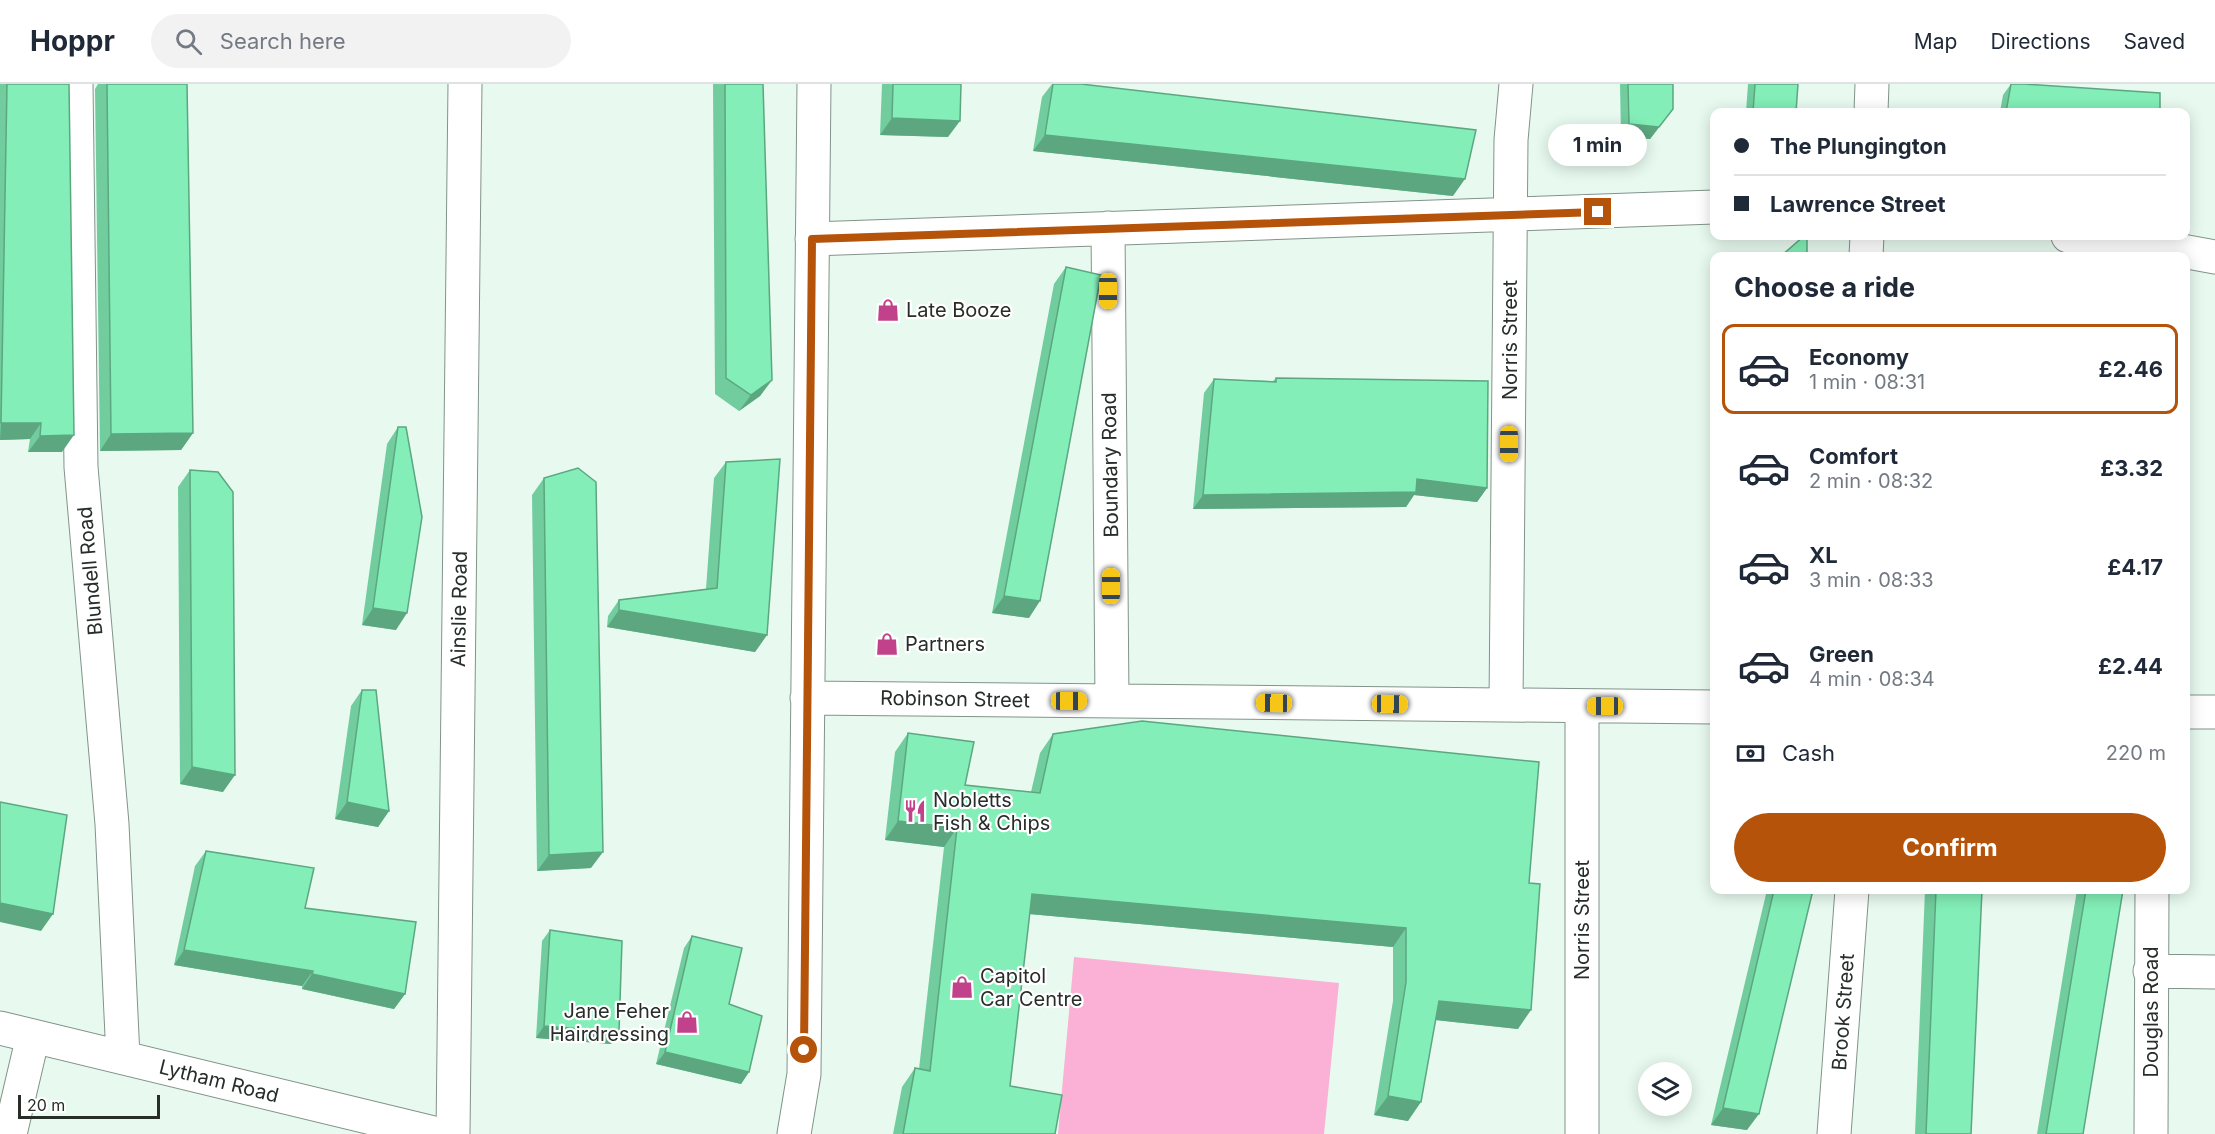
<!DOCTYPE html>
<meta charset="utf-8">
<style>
body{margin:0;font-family:Inter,sans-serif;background:#f2f2f3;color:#1f2937;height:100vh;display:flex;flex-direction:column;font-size:22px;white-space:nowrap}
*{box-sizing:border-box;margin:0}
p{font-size:20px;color:#747a83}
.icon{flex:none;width:33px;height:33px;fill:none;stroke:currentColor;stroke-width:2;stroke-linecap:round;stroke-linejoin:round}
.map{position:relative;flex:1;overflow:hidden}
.panel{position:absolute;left:1710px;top:168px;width:480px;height:642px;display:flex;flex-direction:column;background:#fff;border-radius:12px;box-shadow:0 3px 15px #0003}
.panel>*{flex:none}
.guide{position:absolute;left:1710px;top:24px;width:480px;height:132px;border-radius:12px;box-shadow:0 3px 15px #0003;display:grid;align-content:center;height:132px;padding:0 24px;background:#fff}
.controls{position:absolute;left:1638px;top:978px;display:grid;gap:12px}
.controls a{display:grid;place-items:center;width:54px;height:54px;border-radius:50%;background:#fff;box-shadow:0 3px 15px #0003;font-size:30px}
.scale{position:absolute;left:18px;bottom:15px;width:142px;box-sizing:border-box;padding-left:6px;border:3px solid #272d29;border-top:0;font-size:16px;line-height:21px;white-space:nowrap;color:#272d29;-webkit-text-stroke:4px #fff;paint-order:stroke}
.end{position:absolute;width:27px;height:27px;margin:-14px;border:8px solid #b45309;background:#fff;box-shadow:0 0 0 3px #fff}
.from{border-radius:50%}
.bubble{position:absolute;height:42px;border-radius:21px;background:#fff;box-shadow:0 3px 15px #0003;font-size:20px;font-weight:700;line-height:42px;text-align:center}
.car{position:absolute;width:18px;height:36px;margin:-18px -9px;border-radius:8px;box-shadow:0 0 4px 2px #0007;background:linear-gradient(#f5c518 24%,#345 0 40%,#f5c518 0 76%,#345 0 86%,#f5c518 0)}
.guide b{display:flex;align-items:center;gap:21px;height:57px;font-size:22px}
.guide b+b{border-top:2px solid #e0e1e3}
.guide i{width:15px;height:15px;background:#1f2937}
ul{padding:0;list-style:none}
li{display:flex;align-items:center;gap:18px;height:90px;margin:0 12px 9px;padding:0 12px;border:3px solid transparent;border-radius:12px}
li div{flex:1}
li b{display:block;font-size:22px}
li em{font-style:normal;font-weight:700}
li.current{border-color:#b45309}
li>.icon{width:54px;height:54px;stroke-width:1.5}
h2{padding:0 24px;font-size:27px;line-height:72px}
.pay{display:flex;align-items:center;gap:15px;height:66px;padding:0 24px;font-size:22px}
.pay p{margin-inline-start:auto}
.button{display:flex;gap:12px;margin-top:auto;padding:12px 24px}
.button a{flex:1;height:69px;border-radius:36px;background:#b45309;color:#fff;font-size:24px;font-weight:700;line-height:69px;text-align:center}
header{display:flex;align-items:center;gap:36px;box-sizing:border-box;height:84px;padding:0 30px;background:#fff;border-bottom:2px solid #e0e1e3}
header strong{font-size:28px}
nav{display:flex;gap:33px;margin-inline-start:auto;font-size:21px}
.search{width:420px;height:54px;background:#f2f2f3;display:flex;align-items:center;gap:15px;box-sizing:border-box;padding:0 21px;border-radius:33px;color:#747a83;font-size:22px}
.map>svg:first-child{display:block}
.green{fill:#fbb1d5}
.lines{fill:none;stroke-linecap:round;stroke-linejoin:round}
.minor-casing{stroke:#829389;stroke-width:35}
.minor{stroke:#fff;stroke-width:33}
.wall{fill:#71cd9d}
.shaded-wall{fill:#5ca780}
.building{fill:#83eeb7;stroke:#5ca780;stroke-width:1.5}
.route{stroke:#b45309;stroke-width:8}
.labels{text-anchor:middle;stroke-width:4.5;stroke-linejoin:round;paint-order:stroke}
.poi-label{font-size:20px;fill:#272d29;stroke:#fff;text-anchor:start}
.street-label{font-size:20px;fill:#272d29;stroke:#fff}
</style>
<header>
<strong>Hoppr</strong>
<div class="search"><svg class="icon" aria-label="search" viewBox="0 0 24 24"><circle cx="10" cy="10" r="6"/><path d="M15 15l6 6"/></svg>Search here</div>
<nav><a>Map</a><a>Directions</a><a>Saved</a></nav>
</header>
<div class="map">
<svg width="2215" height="1050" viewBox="0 0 2215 1050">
<rect width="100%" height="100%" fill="#e8faf0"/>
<!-- green -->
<path class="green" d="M1074,873l265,26 -15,151h-266z"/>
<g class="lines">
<!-- minor casing -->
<g class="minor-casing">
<path id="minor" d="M76,0l5,383 31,357 11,233
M1871,28l1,-28
M1108,144l4,473
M2068,152l65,6 82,15
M812,155l902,-32
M1866,172l1,-20
M807,614l907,9
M1506,621l5,-565 5,-56
M1582,622v428
M2186,628h29
M2150,887l65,1
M0,944l438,106
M10,1050l23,-98
M453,1050l12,-1050
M794,1050l10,-60 10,-990
M1834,1050l18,-244
M2151,1050l1,-244"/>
</g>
<!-- minor -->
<use href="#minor" class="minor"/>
</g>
<!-- wall -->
<path class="wall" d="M0,0h69l-7,368h-34l2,-13 -30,1z
M98,0h89l6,349 -12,17 -81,1 -5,-362z
M713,0h50l9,296 -12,16 -21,15 -24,-17z
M882,0h79l-13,53 -68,-2z
M1052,0h29l372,112 -420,-45 9,-54z
M1620,0h53l-9,37 -14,18 -29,-3z
M1748,0h50l-2,28h-50z
M2011,0l149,28h-160l3,-17z
M1066,183l-37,351 -37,-5 62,-329z
M1276,294l211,110 -10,14 -63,-7 -8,12 -213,2 11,-116 10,-14 59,2z
M398,343l-2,203 -34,-5 25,-181z
M726,378l41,173 -12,17 -148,-25 1,-11 11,-16 87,-11 8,-111z
M190,386l33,322 -43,-8 -2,-297z
M544,394l47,390 -54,3 -5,-376z
M362,606l27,121 -11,16 -43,-8 16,-113z
M908,649l57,52 66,7 9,-39 13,-19 476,149 -11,146 -82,-9 -28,101 -34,-6 19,-114v-54l-364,-33 -19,172 45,48h-162l9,-47 13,-19 4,1 25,-222 -59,-7 10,-88z
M206,767l99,57 100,86 -11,15 -92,-20v-3l-128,-21 21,-99z
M1767,806h46l-66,240 -36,-5z
M1925,806h57l-11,244h-56z
M2077,806h46l-40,244h-46z
M550,846l61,114 -75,-6 6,-97z
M692,852l37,68 20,68 -8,12 -85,-20 28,-116z"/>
<!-- shaded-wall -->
<path class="shaded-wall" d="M1673,25l-23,30 -29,-3 8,-12z
M892,34l68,3 -12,16 -68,-2z
M1045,51l420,44 -12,17 -420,-45z
M772,296l-12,16 -21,15 12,-16z
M1,339h40l-11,16 -30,1z
M193,349l-12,17 -81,1 11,-17z
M74,351l-12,17h-34l12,-16z
M1417,395l70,9 -10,14 -63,-7 -8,12 -213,2 10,-14z
M1004,512l36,5 -11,17 -37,-5z
M373,524l34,5 -11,17 -34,-5z
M619,526l148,25 -12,17 -148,-25z
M192,683l43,8 -12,17 -43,-8z
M347,718l42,9 -11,16 -43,-8z
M898,737l59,7 -13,19 -59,-7z
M603,768l-12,16 -54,3 12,-16z
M1032,810l374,34 -13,19 -375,-34z
M0,819l53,11 -12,17 -41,-9z
M184,866l129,21 -11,15 -128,-21z
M312,890l93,20 -11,15 -92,-20z
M1439,917l92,9 -13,19 -92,-10z
M544,942l75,6 -8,12 -75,-6z
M665,968l84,20 -8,12 -85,-20z
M1388,1012l33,6 -13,19 -34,-6z
M1723,1024l36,6 -12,16 -36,-5z"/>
<!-- building -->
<path class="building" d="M7,0h62l5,351 -34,1 1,-13h-40z
M107,0h80l6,349 -82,1z
M725,0h38l9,296 -21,15 -25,-17z
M893,0h68l-1,37 -68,-3z
M1053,0h28l395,46 -11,49 -420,-44z
M1628,0h45v25l-14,18 -30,-3z
M1755,0h43l-2,28h-43z
M2011,0h13l136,9v19h-154z
M1804,152h3v20h-26z
M1066,183l35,8 -61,326 -36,-5z
M1276,294l212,3 -1,107 -70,-9 -1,13 -213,3 11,-116 62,3z
M398,343h8l16,90 -15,96 -34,-5z
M780,375l-13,176 -148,-25v-10l98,-12 9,-126z
M578,384l18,14 7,370 -54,3 -5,-377z
M190,386l28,2 15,20 2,283 -43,-8z
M362,606h14l13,121 -42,-9z
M1142,637l397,41 -10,121 11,1 -9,126 -92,-9 -18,101 -33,-6 18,-114v-54l-374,-34 -22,192 52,9 -7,39h-152l12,-66 15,3 27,-243 -59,-7 10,-88 66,9 -9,43 75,8 13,-59z
M0,718l67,13 -14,99 -53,-11z
M206,767l108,17 -9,40 111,14 -11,72 -93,-20 1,-3 -129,-21z
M1774,806h39l-54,224 -36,-6z
M1936,806h46l-11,244h-45z
M2086,806h37l-40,244h-37z
M550,846l72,11 -3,91 -75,-6z
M692,852l50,12 -13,56 33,12 -13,56 -84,-20z"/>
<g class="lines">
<!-- route -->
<path class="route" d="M804,966l8,-811 786,-27"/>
</g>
<!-- icons -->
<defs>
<g id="shop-bare" transform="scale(1.8)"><path d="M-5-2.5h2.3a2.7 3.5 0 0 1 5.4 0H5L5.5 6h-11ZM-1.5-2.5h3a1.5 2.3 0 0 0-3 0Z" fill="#c2418b" stroke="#fff" stroke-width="2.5" paint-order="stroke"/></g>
<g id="restaurant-bare" transform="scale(1.8)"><path d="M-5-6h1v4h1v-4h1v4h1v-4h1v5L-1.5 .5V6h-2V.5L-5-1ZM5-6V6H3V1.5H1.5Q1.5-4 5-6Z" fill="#c2418b" stroke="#fff" stroke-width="2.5" paint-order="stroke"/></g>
</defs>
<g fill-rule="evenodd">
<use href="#shop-bare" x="888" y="226"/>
<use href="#shop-bare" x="887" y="560"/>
<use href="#restaurant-bare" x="915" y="727"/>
<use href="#shop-bare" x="962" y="903"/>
<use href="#shop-bare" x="687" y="938"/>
</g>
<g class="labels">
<!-- poi labels -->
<g class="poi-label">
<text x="906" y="233">Late Booze</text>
<text x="905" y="567">Partners</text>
<text x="933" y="723">Nobletts<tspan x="933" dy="23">Fish &amp; Chips</tspan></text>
<text x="980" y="899">Capitol<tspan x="980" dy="23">Car Centre</tspan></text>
<text x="669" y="934" text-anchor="end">Jane Feher<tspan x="669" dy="23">Hairdressing</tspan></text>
</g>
<!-- street labels -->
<g class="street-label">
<text transform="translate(1510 256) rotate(-90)" y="7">Norris Street</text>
<text transform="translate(1110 381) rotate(-91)" y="7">Boundary Road</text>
<text transform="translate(90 487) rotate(-95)" y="7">Blundell Road</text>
<text transform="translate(459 525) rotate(-89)" y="7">Ainslie Road</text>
<text transform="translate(955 615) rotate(1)" y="7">Robinson Street</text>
<text transform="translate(1582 836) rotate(-90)" y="7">Norris Street</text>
<text transform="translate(1843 928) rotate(-86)" y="7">Brook Street</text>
<text transform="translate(2151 928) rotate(-90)" y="7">Douglas Road</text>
<text transform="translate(219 997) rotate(14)" y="7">Lytham Road</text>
</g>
</g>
</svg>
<div class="controls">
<a><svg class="icon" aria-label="layers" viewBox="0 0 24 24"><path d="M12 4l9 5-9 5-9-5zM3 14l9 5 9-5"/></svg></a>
</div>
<div class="scale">20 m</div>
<i class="end from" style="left:804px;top:966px"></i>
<i class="end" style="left:1598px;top:128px"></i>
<div class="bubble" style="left:1548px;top:40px;width:99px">1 min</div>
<i class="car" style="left:1108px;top:207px;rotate:180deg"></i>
<i class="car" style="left:1509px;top:360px;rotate:180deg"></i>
<i class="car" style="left:1111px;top:502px;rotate:0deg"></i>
<i class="car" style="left:1069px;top:617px;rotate:90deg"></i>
<i class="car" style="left:1274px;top:619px;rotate:271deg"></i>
<i class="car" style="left:1390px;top:620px;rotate:91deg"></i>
<i class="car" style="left:1605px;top:622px;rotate:270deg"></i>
<div class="guide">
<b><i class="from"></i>The Plungington</b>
<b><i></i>Lawrence Street</b>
</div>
<section class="panel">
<h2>Choose a ride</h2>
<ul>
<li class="current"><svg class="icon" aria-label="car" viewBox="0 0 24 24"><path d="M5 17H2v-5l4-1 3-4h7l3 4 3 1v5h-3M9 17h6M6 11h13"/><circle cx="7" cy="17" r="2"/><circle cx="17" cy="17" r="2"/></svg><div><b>Economy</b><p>1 min · 08:31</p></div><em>£2.46</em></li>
<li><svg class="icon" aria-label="car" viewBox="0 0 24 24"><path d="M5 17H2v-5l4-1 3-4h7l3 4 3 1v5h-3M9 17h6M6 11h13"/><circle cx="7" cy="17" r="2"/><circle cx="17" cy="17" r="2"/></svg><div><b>Comfort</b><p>2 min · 08:32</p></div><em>£3.32</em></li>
<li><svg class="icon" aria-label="car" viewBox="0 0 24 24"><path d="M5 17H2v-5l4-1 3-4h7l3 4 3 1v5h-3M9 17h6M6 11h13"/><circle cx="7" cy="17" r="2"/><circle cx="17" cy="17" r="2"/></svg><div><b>XL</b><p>3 min · 08:33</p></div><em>£4.17</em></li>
<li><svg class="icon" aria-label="car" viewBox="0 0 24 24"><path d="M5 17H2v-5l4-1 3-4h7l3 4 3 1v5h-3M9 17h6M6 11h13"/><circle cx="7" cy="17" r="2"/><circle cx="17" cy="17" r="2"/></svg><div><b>Green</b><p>4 min · 08:34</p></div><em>£2.44</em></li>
</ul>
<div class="pay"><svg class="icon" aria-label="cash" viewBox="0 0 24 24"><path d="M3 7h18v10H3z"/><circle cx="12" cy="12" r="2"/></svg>Cash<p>220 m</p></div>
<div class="button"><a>Confirm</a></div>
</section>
</div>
